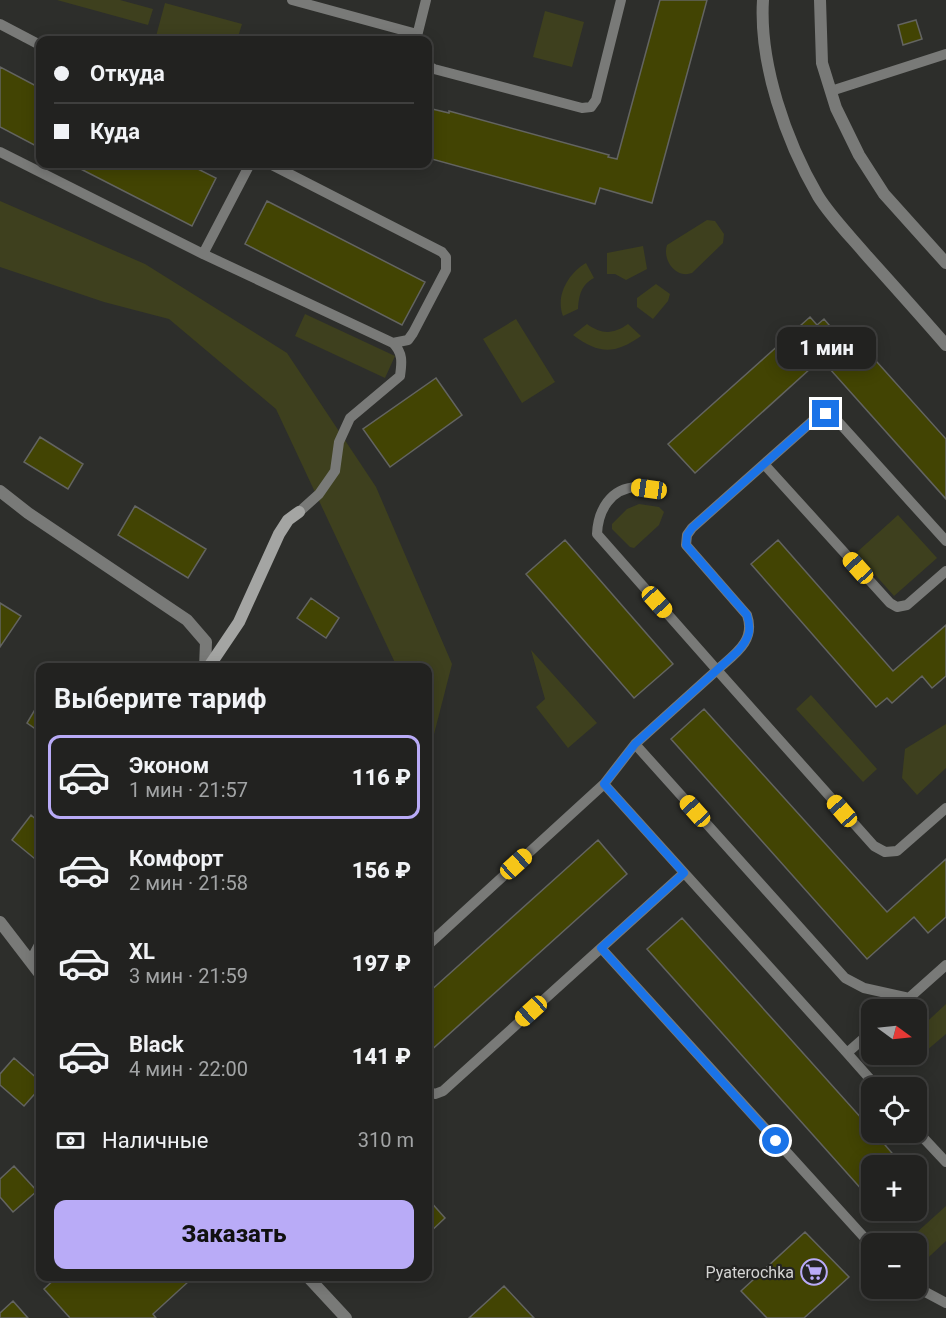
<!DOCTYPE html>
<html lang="ru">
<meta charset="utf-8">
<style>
body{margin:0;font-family:Roboto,sans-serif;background:#2e2f2d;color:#f1f3f6;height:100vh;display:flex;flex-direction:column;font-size:22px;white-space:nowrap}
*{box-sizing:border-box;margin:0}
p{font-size:20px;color:#a2a4a5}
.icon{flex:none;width:33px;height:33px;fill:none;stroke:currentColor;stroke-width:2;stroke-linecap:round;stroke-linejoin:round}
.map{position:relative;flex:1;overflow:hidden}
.panel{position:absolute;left:36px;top:663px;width:396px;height:618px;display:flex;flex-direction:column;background:#222220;border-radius:12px;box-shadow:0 3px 15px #0003,0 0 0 2px #3f3f3e}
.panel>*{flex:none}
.banner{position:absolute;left:36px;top:36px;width:396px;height:132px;border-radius:12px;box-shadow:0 3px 15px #0003,0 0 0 2px #3f3f3e;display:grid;align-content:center;height:132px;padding:0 18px;background:#222220}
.needle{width:39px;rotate:105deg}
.buttons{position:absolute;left:861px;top:999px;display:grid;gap:12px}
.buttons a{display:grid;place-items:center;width:66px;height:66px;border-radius:12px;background:#222220;box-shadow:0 3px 15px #0003,0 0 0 2px #3f3f3e;font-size:30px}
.end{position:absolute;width:27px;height:27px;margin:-14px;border:8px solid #1a73e8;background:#fff;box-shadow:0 0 0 3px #fff}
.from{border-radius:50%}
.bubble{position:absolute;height:42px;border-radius:12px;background:#222220;box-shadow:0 3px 15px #0003,0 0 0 2px #3f3f3e;font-size:20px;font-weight:800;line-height:42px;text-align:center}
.car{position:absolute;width:18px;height:36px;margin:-18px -9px;border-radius:8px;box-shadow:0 0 4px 2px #0007;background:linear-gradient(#f5c518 24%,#345 0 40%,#f5c518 0 76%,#345 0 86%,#f5c518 0)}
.banner b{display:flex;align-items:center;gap:21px;height:57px;font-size:22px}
.banner b+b{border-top:2px solid #3f3f3e}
.banner i{width:15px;height:15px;background:#f1f3f6}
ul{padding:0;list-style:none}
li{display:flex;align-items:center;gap:18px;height:84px;margin:0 12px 9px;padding:0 6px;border:3px solid transparent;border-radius:12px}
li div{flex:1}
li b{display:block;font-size:22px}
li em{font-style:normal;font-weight:800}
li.on{border-color:#b9abf7}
li>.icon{width:54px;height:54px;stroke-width:1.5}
h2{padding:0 18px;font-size:27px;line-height:72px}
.pay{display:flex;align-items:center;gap:15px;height:66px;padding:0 18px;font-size:22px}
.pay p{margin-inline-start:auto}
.primary-button{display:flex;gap:12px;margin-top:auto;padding:12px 18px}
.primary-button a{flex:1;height:69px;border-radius:12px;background:#b9abf7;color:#111;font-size:24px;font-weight:800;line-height:69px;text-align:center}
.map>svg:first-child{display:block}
.green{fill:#3e401e}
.building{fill:#424403;stroke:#636461;stroke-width:1.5}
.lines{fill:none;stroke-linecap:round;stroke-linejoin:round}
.lane{stroke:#797a78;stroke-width:10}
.street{stroke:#797a78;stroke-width:12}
.secondary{stroke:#a4a5a3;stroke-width:12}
.route{stroke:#1a73e8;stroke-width:8}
.labels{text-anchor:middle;stroke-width:4.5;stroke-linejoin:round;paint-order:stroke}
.poi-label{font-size:16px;fill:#d4d4d2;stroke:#242422;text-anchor:end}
</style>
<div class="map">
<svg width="946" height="1318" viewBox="0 0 946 1318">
<rect width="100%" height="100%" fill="#2d2e2b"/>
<!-- green -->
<path class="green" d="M57,0h63l33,9 -5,16z
M165,3l77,21 -5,16h-82z
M545,11l39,11 -12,45 -39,-10z
M0,201l145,63 142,89 89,134 76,177 -20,78 -4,-10v-64l-31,-1 -121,-258 -107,-90 -65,-17 -104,-35z
M707,220l8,1 9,13 -1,9 -31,30c-16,6 -30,-13 -25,-28z
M643,246l4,23 -21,11 -11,-6h-8v-21z
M586,263l8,15c-13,7 -15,17 -16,31l-15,7c-8,-21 6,-43 23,-53z
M656,284l14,10 -2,7 -15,18 -16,-12v-9z
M305,314l90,42 -10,22 -90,-42z
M516,319l39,63 -33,21 -39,-64z
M587,324c15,11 27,10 41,0l13,12c-27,19 -42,18 -68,-1z
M639,504l20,3 5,5 -5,13 -25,23 -4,-1 -18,-18v-5l15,-15z
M898,515l39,43 -43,38 -38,-43z
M531,650l66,73 -29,25 -32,-41 9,-8z
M811,695l66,74 -14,13 -67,-73z
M946,724v44l-29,27 -15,-17 3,-29z
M946,1004v30l-20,17 -9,-11v-9z
M946,1206v35l-29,27 -1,-24 -11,-1z"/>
<!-- building -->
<path class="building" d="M660,0h47l-55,203 -52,-15 -5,16 -167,-46v-50l21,5v-2l160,44 -1,2 9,2z
M916,20l6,19 -19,6 -5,-20z
M0,67l40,21v60l-40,-21z
M71,164h117l28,14 -24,48z
M267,201l158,81 -23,43 -157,-81z
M810,317l7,8 7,-6 29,34 7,-6 6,8 2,-3 78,87v60l-125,-140 -126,114 -27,-29z
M436,378l26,37 -72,52 -27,-38z
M40,437l43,27 -15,25 -44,-27z
M135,506l71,43 -18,29 -70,-43z
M565,540l108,124 -39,34 -108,-124z
M778,540l115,131 53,-46v51l-14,12 -10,-12 -30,27 -5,-5 -11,9 -125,-143z
M311,598l28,20 -13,20 -29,-20z
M0,603l21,13 -21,31z
M40,701v31l-13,-9z
M704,709l183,203 59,-53v58l-18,16 -14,-16 -47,42 -196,-220z
M31,815l9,8v40l-28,-23z
M598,840l29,34 -199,179v-60z
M682,918l190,212v2h2l29,34h-31v35l-225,-252z
M14,1058l26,23v7l-16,18 -24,-21v-11z
M14,1166l23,25 -24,21 -13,-15v-18z
M429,1200l16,18 -17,16v-33z
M805,1232l44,45 -45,41h-37l-26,-27z
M58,1276h126l4,6 -35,32 3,4h-86l-26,-29z
M504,1286l30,32h-65z
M13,1301l15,17h-28v-5z"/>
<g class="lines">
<!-- lane -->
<path class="lane" d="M292,0l125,34
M0,24l40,21
M416,40l10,-40
M428,66l6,3 148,39 9,-1 5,-7 25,-100
M831,91l115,-37
M0,152l203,102 190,89 15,-3 5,-7 33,-63v-13l-4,-5 -172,-88
M203,254l47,-90
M764,464l53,-47 9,-3 8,3 112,124
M661,491c-8,-1 -17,-4 -24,-4 -27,1 -39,24 -40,47l120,136 -82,74 210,234 19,10 45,10 37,-33
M299,512l20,-18 16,-23 4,-29 11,-24 50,-42c2,-14 3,-23 -7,-33
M946,571l-39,34 -10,2 -7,-4 -126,-139 -72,64 -5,7 -1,10 61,70c9,26 -12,39 -30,55l157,176 11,6 12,-1 49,-43
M635,744l-31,40 243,269
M428,945l176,-161
M601,948l271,298
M896,1010l13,-12
M872,1031l-25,22 31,35
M428,1091l7,3 8,-3 241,-218
M916,1130l30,32
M916,1287l30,16"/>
<!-- street -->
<path class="street" d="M763,0c-4,64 23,141 55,196 13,21 33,41 49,60 27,30 53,59 79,89
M820,0l2,63 14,45 23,47 25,39 62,69
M0,491l28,22 159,107 19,22 -1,26
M0,922l40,52
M31,962l9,-17
M307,1276l39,42"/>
<!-- secondary -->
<path class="secondary" d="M208,668l31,-46 40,-88 9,-14 11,-8"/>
</g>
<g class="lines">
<!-- route -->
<path class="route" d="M776,1141l-175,-193 83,-75 -80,-89 31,-40 103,-93c11,-13 14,-20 9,-36l-61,-70 1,-10 5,-7 125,-111 9,-3"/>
</g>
<!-- icons -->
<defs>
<g id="supermarket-ring" transform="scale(1.35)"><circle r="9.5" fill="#242422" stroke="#b9abf7" stroke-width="1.5"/><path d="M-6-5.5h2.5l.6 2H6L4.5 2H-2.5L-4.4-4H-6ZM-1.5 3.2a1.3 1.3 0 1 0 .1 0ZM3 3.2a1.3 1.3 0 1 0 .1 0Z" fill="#b9abf7"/></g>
</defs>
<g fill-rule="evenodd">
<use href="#supermarket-ring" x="814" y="1272"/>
</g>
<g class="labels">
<!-- poi labels -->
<g class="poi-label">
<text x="794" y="1278">Pyaterochka</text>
</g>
</g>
</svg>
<div class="buttons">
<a><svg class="needle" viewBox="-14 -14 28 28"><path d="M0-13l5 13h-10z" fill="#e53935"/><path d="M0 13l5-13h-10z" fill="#a2a4a5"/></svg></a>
<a><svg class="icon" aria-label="locate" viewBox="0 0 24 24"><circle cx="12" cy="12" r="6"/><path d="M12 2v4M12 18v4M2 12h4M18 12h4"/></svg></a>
<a>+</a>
<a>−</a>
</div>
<i class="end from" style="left:776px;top:1141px"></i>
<i class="end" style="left:826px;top:414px"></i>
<div class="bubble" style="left:777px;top:327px;width:99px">1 мин</div>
<i class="car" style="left:649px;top:489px;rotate:278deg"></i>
<i class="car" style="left:858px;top:568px;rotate:318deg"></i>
<i class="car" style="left:657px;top:602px;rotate:138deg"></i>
<i class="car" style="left:695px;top:811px;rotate:318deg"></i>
<i class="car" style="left:842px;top:811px;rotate:319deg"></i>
<i class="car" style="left:516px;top:864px;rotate:48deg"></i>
<i class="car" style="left:531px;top:1011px;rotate:228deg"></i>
<div class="banner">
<b><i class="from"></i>Откуда</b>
<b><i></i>Куда</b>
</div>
<section class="panel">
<h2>Выберите тариф</h2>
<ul>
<li class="on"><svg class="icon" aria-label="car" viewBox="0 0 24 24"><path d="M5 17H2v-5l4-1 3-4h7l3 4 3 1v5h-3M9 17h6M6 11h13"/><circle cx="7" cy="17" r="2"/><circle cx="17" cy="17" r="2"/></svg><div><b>Эконом</b><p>1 мин · 21:57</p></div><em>116 ₽</em></li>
<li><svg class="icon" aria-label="car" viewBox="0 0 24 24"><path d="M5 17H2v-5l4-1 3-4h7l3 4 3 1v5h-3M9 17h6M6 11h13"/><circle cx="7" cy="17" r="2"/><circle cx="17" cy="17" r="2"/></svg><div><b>Комфорт</b><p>2 мин · 21:58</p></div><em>156 ₽</em></li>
<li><svg class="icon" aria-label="car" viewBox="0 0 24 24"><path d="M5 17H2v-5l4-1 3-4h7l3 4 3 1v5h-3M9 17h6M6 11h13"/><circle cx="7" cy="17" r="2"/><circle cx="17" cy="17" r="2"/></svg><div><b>XL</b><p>3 мин · 21:59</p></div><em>197 ₽</em></li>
<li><svg class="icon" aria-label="car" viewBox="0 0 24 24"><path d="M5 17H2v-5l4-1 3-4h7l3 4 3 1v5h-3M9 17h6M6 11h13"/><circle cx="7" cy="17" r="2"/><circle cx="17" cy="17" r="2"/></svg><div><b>Black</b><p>4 мин · 22:00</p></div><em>141 ₽</em></li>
</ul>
<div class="pay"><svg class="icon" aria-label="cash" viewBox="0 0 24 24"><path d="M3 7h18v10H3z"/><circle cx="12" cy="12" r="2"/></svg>Наличные<p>310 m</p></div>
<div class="primary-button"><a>Заказать</a></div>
</section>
</div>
